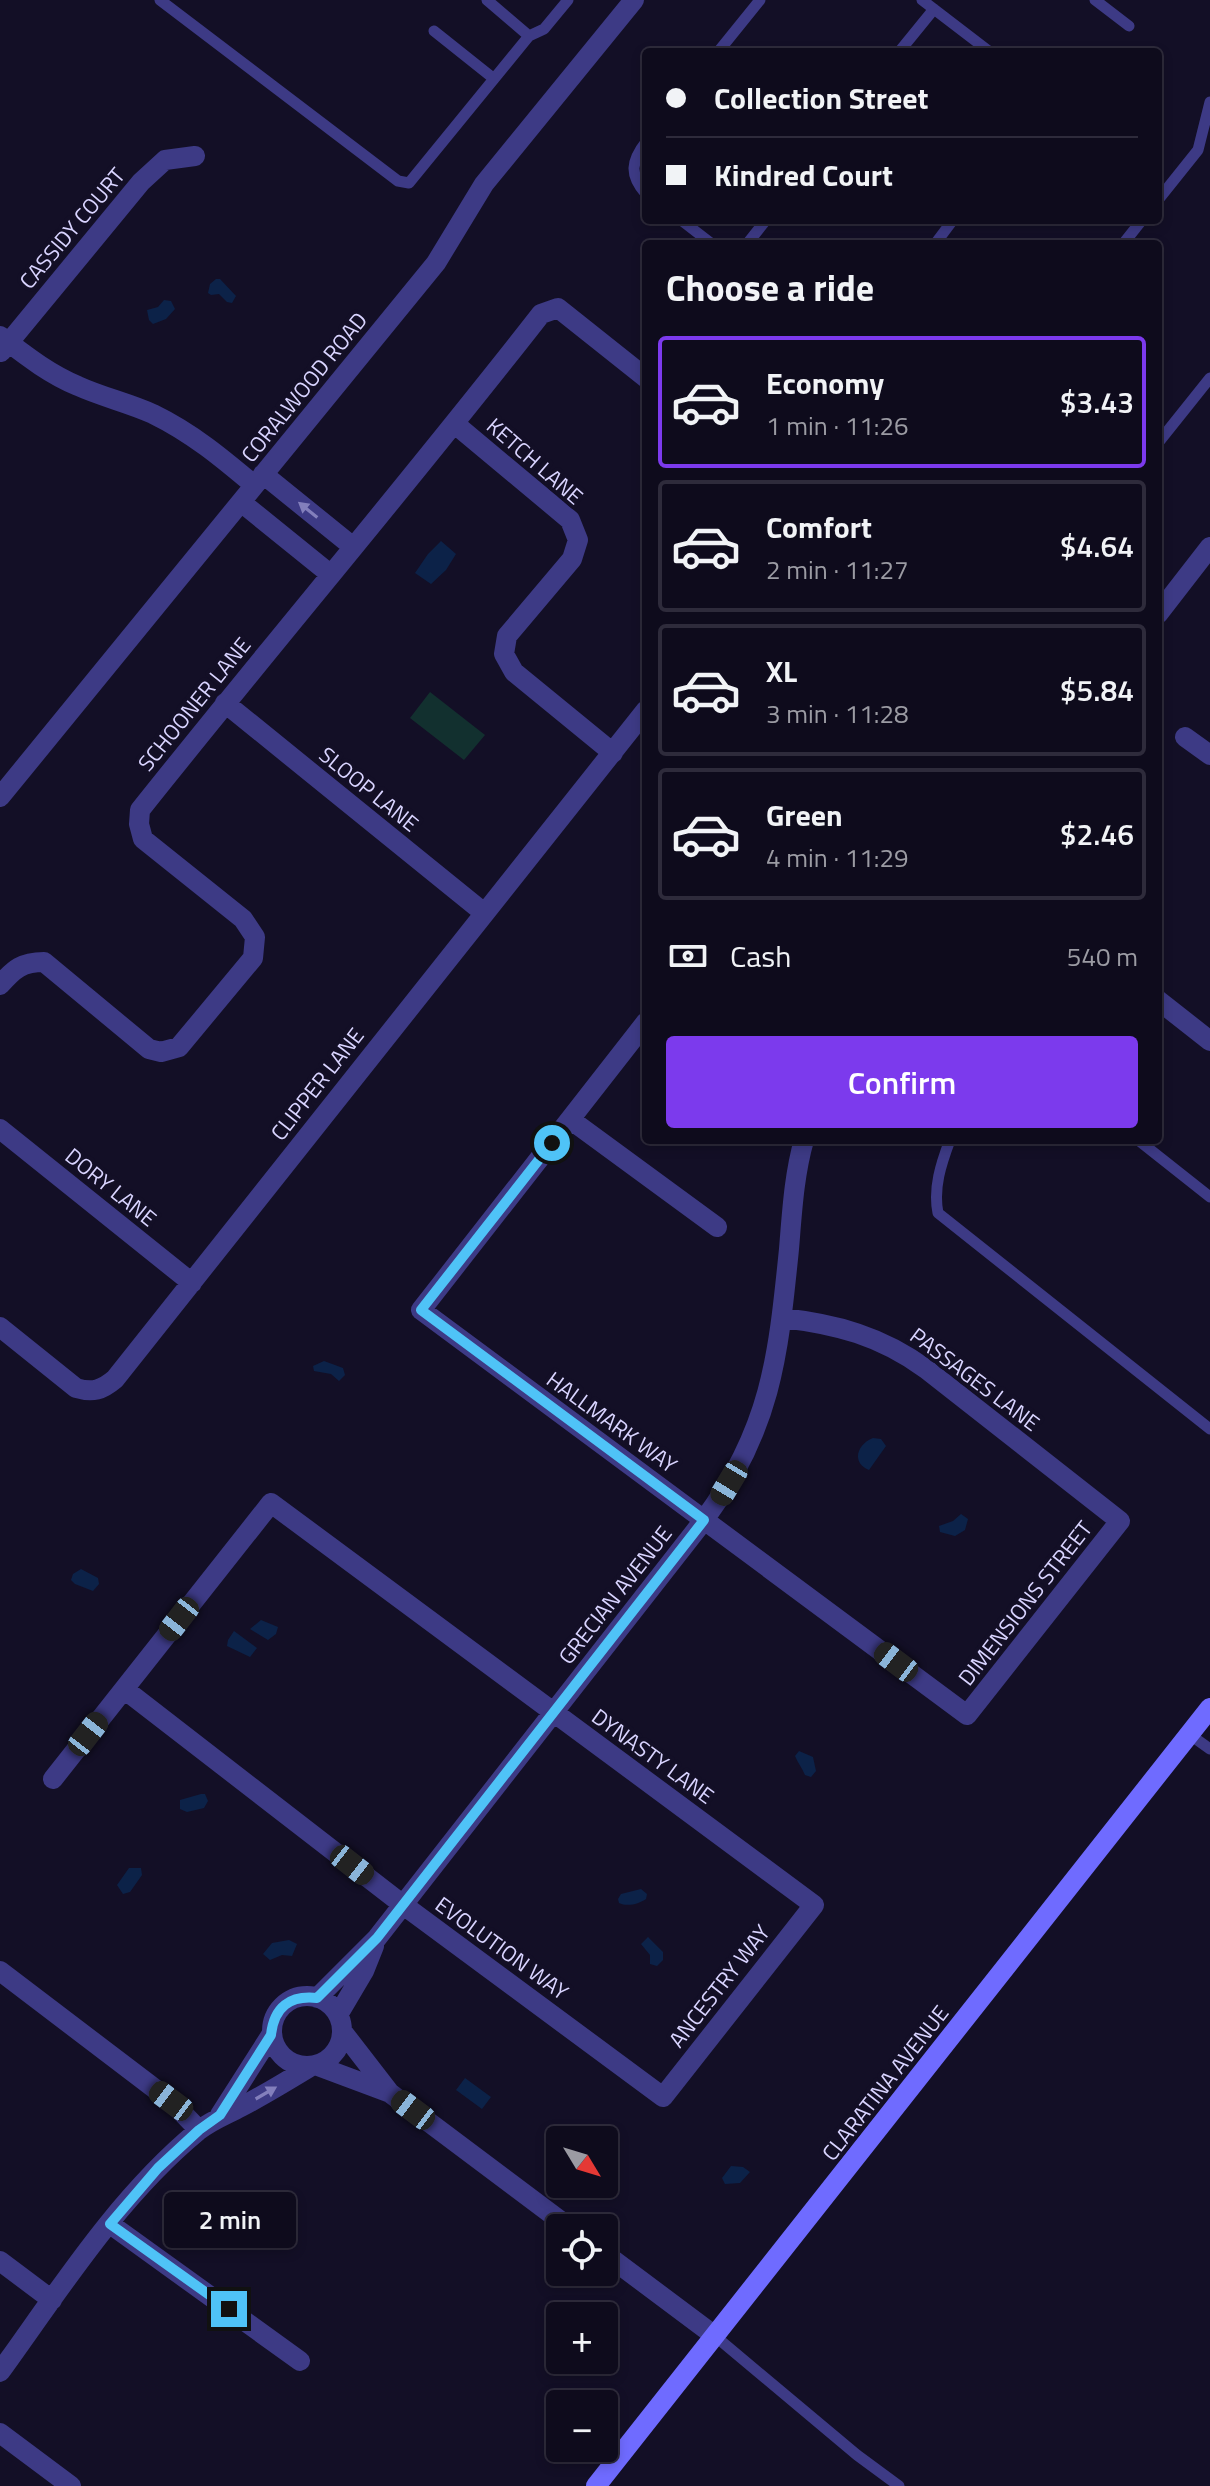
<!DOCTYPE html>
<meta charset="utf-8">
<style>
body{margin:0;font-family:"Titillium Web",sans-serif;background:#1c1929;color:#f1f3f6;height:100vh;display:flex;flex-direction:column;font-size:30px;white-space:nowrap}
*{box-sizing:border-box;margin:0}
p{font-size:26px;color:#9b9ba3}
.icon{flex:none;width:44px;height:44px;fill:none;stroke:currentColor;stroke-width:2;stroke-linecap:round;stroke-linejoin:round}
.map{position:relative;flex:1;overflow:hidden}
.drawer{position:absolute;left:642px;top:240px;width:520px;height:904px;display:flex;flex-direction:column;background:#0e0b1c;border-radius:8px;box-shadow:0 4px 12px #0003,0 0 0 2px #2e2b3b}
.drawer>*{flex:none}
.top-card{position:absolute;left:642px;top:48px;width:520px;height:176px;border-radius:8px;box-shadow:0 4px 12px #0003,0 0 0 2px #2e2b3b;display:grid;align-content:center;height:176px;padding:0 24px;background:#0e0b1c}
.needle{width:52px;rotate:128deg}
.fabs{position:absolute;left:546px;top:2126px;display:grid;gap:16px}
.fabs a{display:grid;place-items:center;width:72px;height:72px;border-radius:8px;background:#0e0b1c;box-shadow:0 4px 12px #0003,0 0 0 2px #2e2b3b;font-size:40px}
.end{position:absolute;width:36px;height:36px;margin:-18px;border:10px solid #4fc3f7;background:#111;box-shadow:0 0 0 4px #111}
.from{border-radius:50%}
.bubble{position:absolute;height:56px;border-radius:8px;background:#0e0b1c;box-shadow:0 4px 12px #0003,0 0 0 2px #2e2b3b;font-size:26px;font-weight:600;line-height:56px;text-align:center}
.car{position:absolute;width:24px;height:48px;margin:-24px -12px;border-radius:10px;box-shadow:0 0 6px 2px #0007;background:linear-gradient(#222 24%,#8ab4d8 0 40%,#222 0 76%,#8ab4d8 0 86%,#222 0)}
.top-card b{display:flex;align-items:center;gap:28px;height:76px;font-size:30px}
.top-card b+b{border-top:2px solid #2e2b3b}
.top-card i{width:20px;height:20px;background:#f1f3f6}
ul{padding:0;list-style:none}
li{display:flex;align-items:center;gap:24px;height:132px;margin:0 16px 12px;padding:0 8px;border:4px solid #2e2b3b;border-radius:8px}
li div{flex:1}
li b{display:block;font-size:30px}
li em{font-style:normal;font-weight:600}
li.on{border-color:#7c3aed}
li>.icon{width:72px;height:72px;stroke-width:1.5}
h2{padding:0 24px;font-size:36px;line-height:96px}
.pay{display:flex;align-items:center;gap:20px;height:88px;padding:0 24px;font-size:30px}
.pay p{margin-inline-start:auto}
.action{display:flex;gap:16px;margin-top:auto;padding:16px 24px}
.action a{flex:1;height:92px;border-radius:8px;background:#7c3aed;color:#fff;font-size:32px;font-weight:600;line-height:92px;text-align:center}
.map>svg:first-child{display:block}
.green{fill:#12302f}
.water{fill:#0c2248}
.lines{fill:none;stroke-linecap:round;stroke-linejoin:round}
.service{stroke:#3d3a85;stroke-width:11}
.minor{stroke:#3d3a85;stroke-width:20}
.secondary{stroke:#6f6bff;stroke-width:20}
.oneway{fill:#837fbc}
.route{stroke:#4fc3f7;stroke-width:10}
.labels{text-anchor:middle;stroke-width:8;stroke-linejoin:round;paint-order:stroke}
.street-label{font-size:22px;fill:#d9d4ff;stroke:#130f26}
</style>
<div class="map">
<svg width="1210" height="2486" viewBox="0 0 1210 2486">
<rect width="100%" height="100%" fill="#130f26"/>
<!-- green -->
<path class="green" d="M430,692l55,43 -21,25 -54,-42z"/>
<!-- water -->
<path class="water" d="M216,279h4l16,17 -4,7 -5,-1 -8,-8 -8,1 -3,-2 2,-9z
M164,300l7,1 4,8 -9,10 -13,5 -4,-4 -2,-10 11,-3z
M441,541l15,13 -10,16 -15,14 -16,-11 13,-19z
M324,1361l19,7 2,7 -6,6 -8,-7 -17,-3 -1,-5z
M873,1438l8,1 5,7 -17,24c-18,-7 -12,-26 4,-32z
M961,1514l7,5 -3,11 -10,6 -15,-4 -1,-6 14,-5z
M81,1569l17,9 1,6 -6,7 -18,-7 -4,-4 2,-6z
M261,1620l17,7 -2,7 -8,6 -18,-11z
M234,1631l23,17 -7,9 -23,-11 1,-6z
M799,1751l14,6 3,14 -5,6 -6,-2c-3,-7 -7,-12 -10,-19z
M201,1794h4l3,7 -4,7 -17,4 -7,-3v-9z
M129,1868h12l1,7 -12,17 -7,2 -6,-9z
M641,1889l6,5 -1,5c-7,5 -19,8 -27,4l-1,-4 3,-5z
M648,1937l15,15v8l-6,6 -7,-2v-9l-9,-11z
M289,1940l8,4 -5,12 -10,-1 -12,5 -7,-6 9,-11z
M465,2078l26,19 -9,12 -26,-19z
M731,2166l12,1 7,5 -10,11 -15,1 -3,-6z
M604,2178l2,7 12,7 -6,8 -12,-1 -8,-12 1,-3h11z"/>
<g class="lines">
<!-- service -->
<path class="service" d="M160,0l238,181 11,2 120,-147 15,-7 24,-29
M487,0l42,36
M922,0l68,52
M1095,0l34,26
M434,31l59,47
M718,52l42,-52
M899,52l35,-43
M646,142c-15,19 -17,33 0,52
M1158,200l40,-50 12,-48
M681,220l31,24
M747,244l19,-24
M935,244l18,-24
M1123,244l19,-24
M1158,443l52,-65
M950,1140c-9,24 -17,48 -12,73l272,216
M1138,1140l72,57
M1189,1734l21,15
M715,2336l142,119 42,31"/>
<!-- minor -->
<path class="minor" d="M0,336c25,19 49,38 78,50 24,11 51,17 75,28 39,19 69,44 101,71
M1,352l140,-170 24,-22 30,-4
M455,424l115,96 8,20 -6,19 -65,77 -3,18 10,18 99,81
M263,474l89,72
M241,502l89,72
M1158,614l52,-67
M225,703l258,209
M1185,737l25,18
M0,797l436,-534 48,-79 150,-184
M0,985c14,-16 22,-23 44,-23l105,87 12,3 18,-5 74,-89 2,-21 -12,-18 -100,-80 -4,-15 1,-14c132,-166 270,-328 401,-496l17,-6 88,70
M1158,1000l52,41
M646,1022l-225,288 546,405 153,-194 -194,-152c-45,-33 -90,-45 -144,-51
M571,1120l146,107
M0,1129l192,154
M0,1327l76,61c17,5 26,2 39,-9l531,-669
M53,1779l218,-276 543,402 -151,192 -261,-193 -278,-215
M0,1971l171,130 28,29
M272 2031a35 35 0 1 1 70 0a35 35 0 1 1-70 0Z
M317,1998l60,-60 327,-418c67,-91 74,-162 85,-271 3,-36 5,-74 15,-109
M338,2015l26,-44 10,-25
M342,2031l48,62 180,135
M315,2065l75,28
M220,2115l51,-80
M110,2224l190,137
M604,2253l111,83
M0,2261l52,39
M0,2372c60,-83 118,-175 198,-241 14,-11 28,-16 43,-24 23,-12 46,-26 69,-40
M0,2433l71,53"/>
<!-- secondary -->
<path class="secondary" d="M596,2486l614,-778"/>
</g>
<!-- one-way arrows -->
<defs><path id="oneway-solid" d="M-6-.8H1V-3.2L6.5 0L1 3.2V.8H-6Z" transform="scale(2)"/></defs>
<g class="oneway">
<use href="#oneway-solid" transform="translate(308 510) rotate(-141)"/>
<use href="#oneway-solid" transform="translate(266 2093) rotate(-30)"/>
</g>
<g class="lines">
<!-- route -->
<path class="route" d="M229,2309l-119,-85 48,-56 41,-38 21,-15 51,-80c3,-28 19,-40 46,-37l60,-60 327,-418 -283,-210 131,-167"/>
</g>
<g class="labels">
<!-- street labels -->
<g class="street-label">
<text transform="translate(72 228) rotate(-50)" y="8">CASSIDY COURT</text>
<text transform="translate(304 387) rotate(-51)" y="8">CORALWOOD ROAD</text>
<text transform="translate(535 461) rotate(41)" y="8">KETCH LANE</text>
<text transform="translate(194 704) rotate(-51)" y="8">SCHOONER LANE</text>
<text transform="translate(369 789) rotate(39)" y="8">SLOOP LANE</text>
<text transform="translate(317 1084) rotate(-52)" y="8">CLIPPER LANE</text>
<text transform="translate(111 1187) rotate(39)" y="8">DORY LANE</text>
<text transform="translate(975 1379) rotate(37)" y="8">PASSAGES LANE</text>
<text transform="translate(612 1422) rotate(36)" y="8">HALLMARK WAY</text>
<text transform="translate(615 1595) rotate(-52)" y="8">GRECIAN AVENUE</text>
<text transform="translate(1025 1603) rotate(-52)" y="8">DIMENSIONS STREET</text>
<text transform="translate(653 1756) rotate(36)" y="8">DYNASTY LANE</text>
<text transform="translate(502 1948) rotate(36)" y="8">EVOLUTION WAY</text>
<text transform="translate(719 1986) rotate(-52)" y="8">ANCESTRY WAY</text>
<text transform="translate(885 2083) rotate(-52)" y="8">CLARATINA AVENUE</text>
</g>
</g>
</svg>
<div class="fabs">
<a><svg class="needle" viewBox="-14 -14 28 28"><path d="M0-13l5 13h-10z" fill="#e53935"/><path d="M0 13l5-13h-10z" fill="#9b9ba3"/></svg></a>
<a><svg class="icon" aria-label="locate" viewBox="0 0 24 24"><circle cx="12" cy="12" r="6"/><path d="M12 2v4M12 18v4M2 12h4M18 12h4"/></svg></a>
<a>+</a>
<a>−</a>
</div>
<i class="end from" style="left:552px;top:1143px"></i>
<i class="end" style="left:229px;top:2309px"></i>
<div class="bubble" style="left:164px;top:2192px;width:132px">2 min</div>
<i class="car" style="left:729px;top:1483px;rotate:211deg"></i>
<i class="car" style="left:179px;top:1619px;rotate:218deg"></i>
<i class="car" style="left:896px;top:1662px;rotate:307deg"></i>
<i class="car" style="left:88px;top:1734px;rotate:38deg"></i>
<i class="car" style="left:352px;top:1865px;rotate:128deg"></i>
<i class="car" style="left:171px;top:2101px;rotate:307deg"></i>
<i class="car" style="left:413px;top:2110px;rotate:307deg"></i>
<div class="top-card">
<b><i class="from"></i>Collection Street</b>
<b><i></i>Kindred Court</b>
</div>
<section class="drawer">
<h2>Choose a ride</h2>
<ul>
<li class="on"><svg class="icon" aria-label="car" viewBox="0 0 24 24"><path d="M5 17H2v-5l4-1 3-4h7l3 4 3 1v5h-3M9 17h6M6 11h13"/><circle cx="7" cy="17" r="2"/><circle cx="17" cy="17" r="2"/></svg><div><b>Economy</b><p>1 min · 11:26</p></div><em>$3.43</em></li>
<li><svg class="icon" aria-label="car" viewBox="0 0 24 24"><path d="M5 17H2v-5l4-1 3-4h7l3 4 3 1v5h-3M9 17h6M6 11h13"/><circle cx="7" cy="17" r="2"/><circle cx="17" cy="17" r="2"/></svg><div><b>Comfort</b><p>2 min · 11:27</p></div><em>$4.64</em></li>
<li><svg class="icon" aria-label="car" viewBox="0 0 24 24"><path d="M5 17H2v-5l4-1 3-4h7l3 4 3 1v5h-3M9 17h6M6 11h13"/><circle cx="7" cy="17" r="2"/><circle cx="17" cy="17" r="2"/></svg><div><b>XL</b><p>3 min · 11:28</p></div><em>$5.84</em></li>
<li><svg class="icon" aria-label="car" viewBox="0 0 24 24"><path d="M5 17H2v-5l4-1 3-4h7l3 4 3 1v5h-3M9 17h6M6 11h13"/><circle cx="7" cy="17" r="2"/><circle cx="17" cy="17" r="2"/></svg><div><b>Green</b><p>4 min · 11:29</p></div><em>$2.46</em></li>
</ul>
<div class="pay"><svg class="icon" aria-label="cash" viewBox="0 0 24 24"><path d="M3 7h18v10H3z"/><circle cx="12" cy="12" r="2"/></svg>Cash<p>540 m</p></div>
<div class="action"><a>Confirm</a></div>
</section>
</div>
